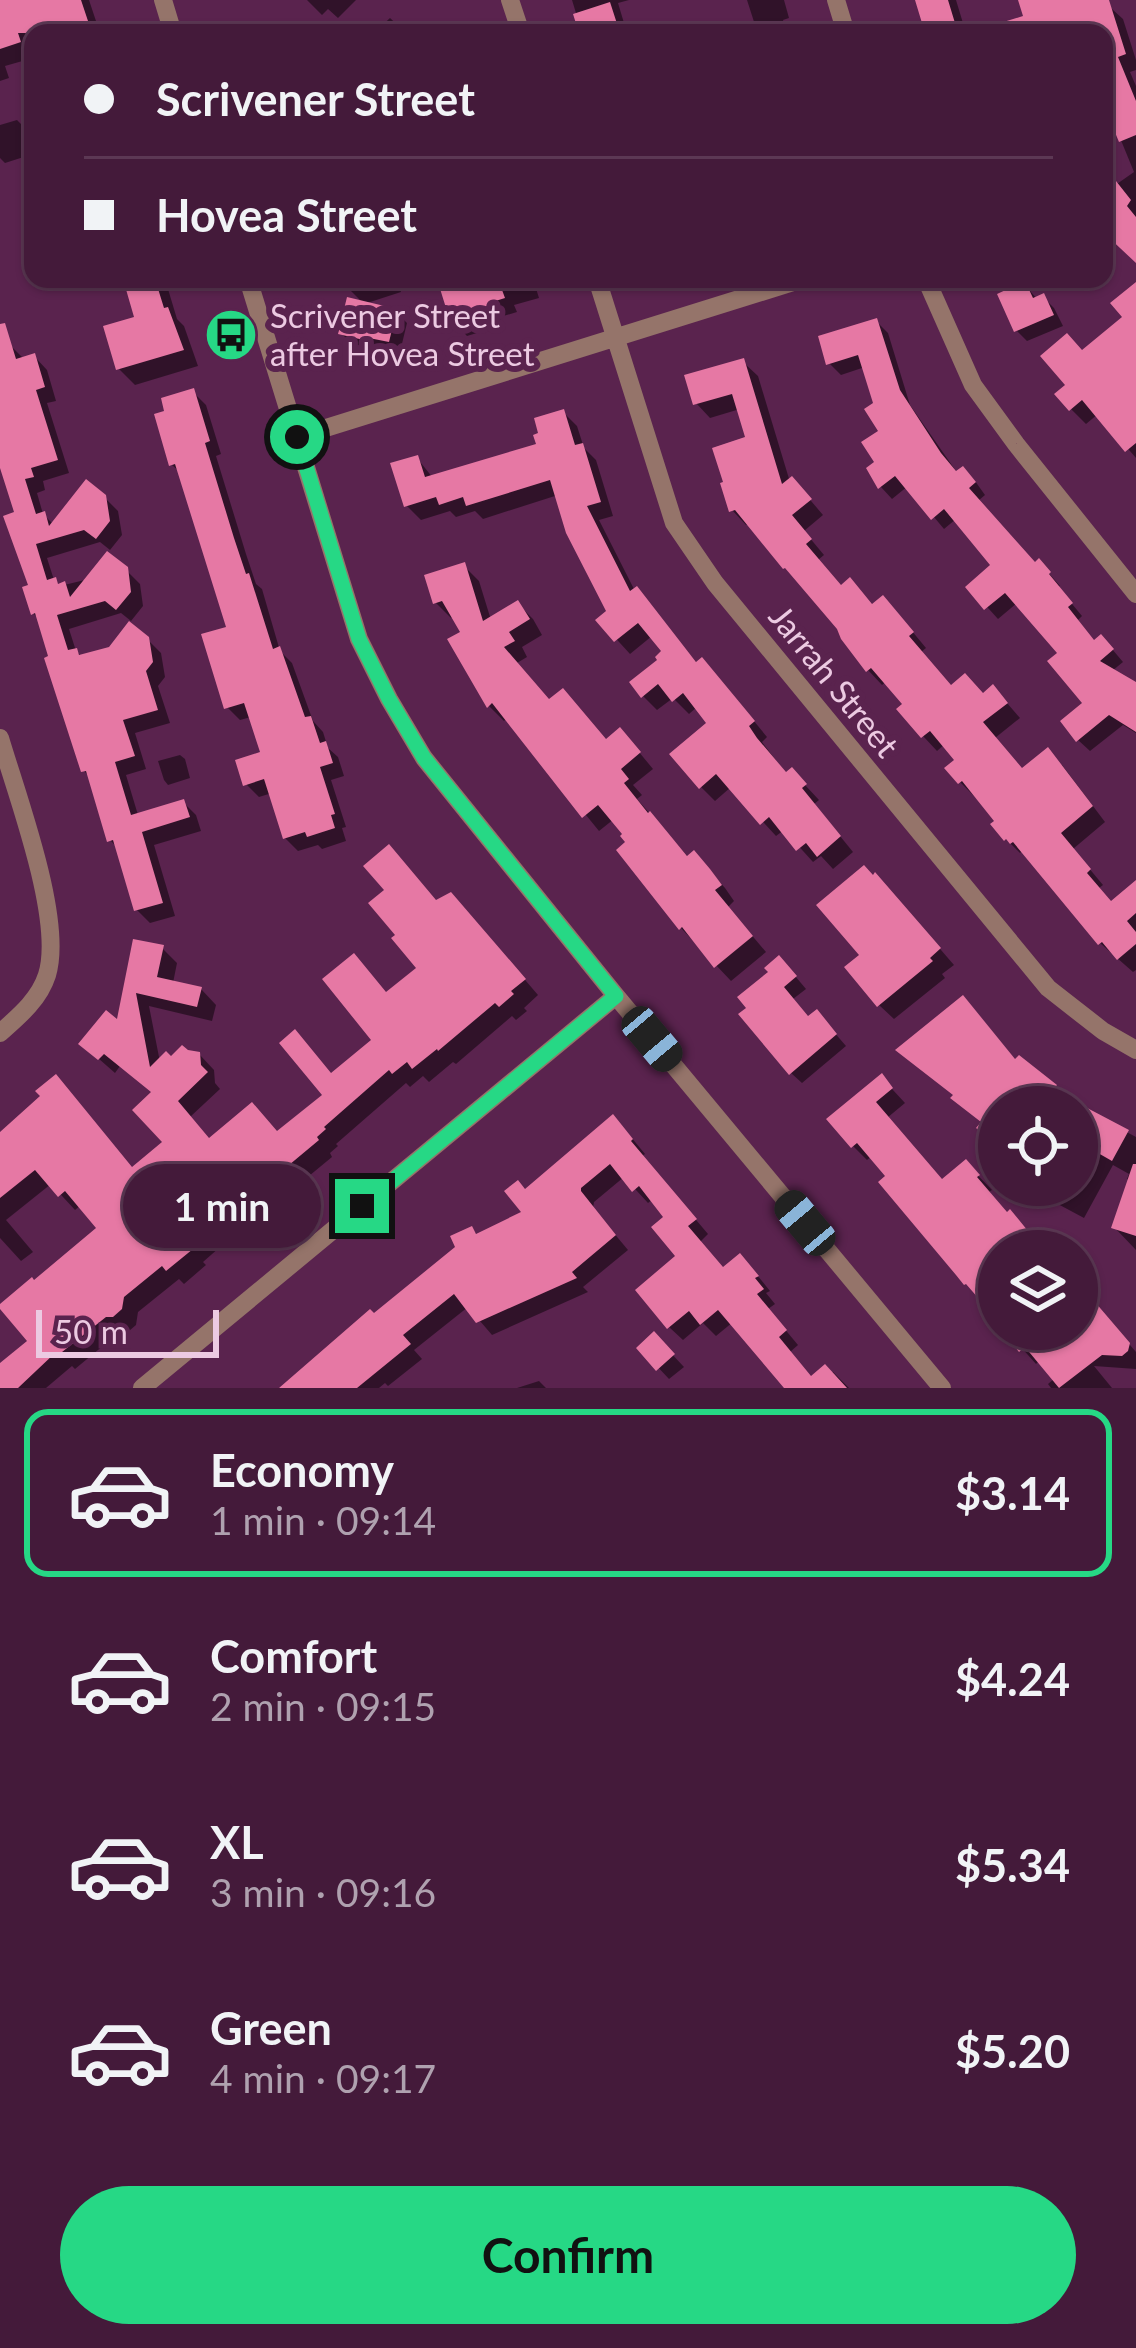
<!DOCTYPE html>
<meta charset="utf-8">
<style>
body{margin:0;font-family:Lato,sans-serif;background:#4e2745;color:#f1f3f6;height:100vh;display:flex;flex-direction:column;font-size:45px;white-space:nowrap}
*{box-sizing:border-box;margin:0}
p{font-size:39px;color:#afa1af}
.icon{flex:none;width:66px;height:66px;fill:none;stroke:currentColor;stroke-width:2;stroke-linecap:round;stroke-linejoin:round}
.map{position:relative;height:1388px;overflow:hidden}
.sheet{display:flex;flex-direction:column;background:#441a3a;flex:1}
.sheet>*{flex:none}
.guide{position:absolute;left:24px;top:24px;width:1089px;height:264px;border-radius:24px;box-shadow:0 3px 9px #0004,0 0 0 3px #5c3854;display:grid;align-content:center;height:264px;padding:0 60px;background:#441a3a}
.fabs{position:absolute;left:978px;top:1086px;display:grid;gap:24px}
.fabs a{display:grid;place-items:center;width:120px;height:120px;border-radius:50%;background:#441a3a;box-shadow:0 3px 9px #0004,0 0 0 3px #5c3854;font-size:60px}
.scale{position:absolute;left:36px;bottom:30px;width:183px;box-sizing:border-box;padding-left:12px;border:6px solid #eccae2;border-top:0;font-size:33px;line-height:42px;white-space:nowrap;color:#eccae2;-webkit-text-stroke:9px #5a234e;paint-order:stroke}
.end{position:absolute;width:54px;height:54px;margin:-27px;border:15px solid #26d885;background:#111;box-shadow:0 0 0 6px #111}
.from{border-radius:50%}
.bubble{position:absolute;height:84px;border-radius:42px;background:#441a3a;box-shadow:0 3px 9px #0004,0 0 0 3px #5c3854;font-size:39px;font-weight:700;line-height:84px;text-align:center}
.car{position:absolute;width:36px;height:72px;margin:-36px -18px;border-radius:15px;box-shadow:0 0 9px 3px #0007;background:linear-gradient(#222 24%,#8ab4d8 0 40%,#222 0 76%,#8ab4d8 0 86%,#222 0)}
.guide b{display:flex;align-items:center;gap:42px;height:114px;font-size:45px}
.guide b+b{border-top:3px solid #5c3854}
.guide i{width:30px;height:30px;background:#f1f3f6}
ul{padding:21px 0 0;list-style:none}
li{display:flex;align-items:center;gap:36px;height:168px;margin:0 24px 18px;padding:0 36px;border:6px solid transparent;border-radius:24px}
li div{flex:1}
li b{display:block;font-size:45px}
li em{font-style:normal;font-weight:700}
li.on{border-color:#26d885}
li>.icon{width:108px;height:108px;stroke-width:1.5}
.cta{display:flex;gap:24px;margin-top:auto;padding:24px 60px}
.cta a{flex:1;height:138px;border-radius:72px;background:#26d885;color:#111;font-size:48px;font-weight:700;line-height:138px;text-align:center}
.map>svg:first-child{display:block}
.shadow{fill:#0007}
.building{fill:#e678a4}
.lines{fill:none;stroke-linecap:round;stroke-linejoin:round}
.street{stroke:#95746a;stroke-width:18}
.route{stroke:#26d885;stroke-width:15}
.labels{text-anchor:middle;stroke-width:12;stroke-linejoin:round;paint-order:stroke}
.poi-label{font-size:33px;fill:#eccae2;stroke:#5a234e;text-anchor:start}
.street-label{font-size:33px;fill:#eccae2;stroke:#5a234e}
</style>
<div class="map">
<svg width="1136" height="1388" viewBox="0 0 1136 1388">
<rect width="100%" height="100%" fill="#5a234e"/>
<!-- shadow -->
<path class="shadow" d="M4,0h85l11,33h-67v25l-28,8 4,12 -9,3v-80z
M307,0h49l-18,18 -10,-9 -6,6z
M572,0h57l-11,3 9,30h-45z
M747,0h37l5,18 -6,2 4,13h-61l29,-8z
M918,0h38l10,33h-37z
M1022,0h80l21,19 13,41v10l-6,2 6,14v175l-32,-33v-35l30,-21 -30,-73v-66h-72z
M390,18l16,15h-32z
M17,120l11,11 5,23 -28,9 -5,-5v-33z
M126,279h39l12,40 7,7 14,40 -63,19 -16,-16 19,-50z
M345,279h52l4,13 -37,12 -16,-16z
M463,279h75l-4,3 5,16 -25,7 3,7 -17,5 3,8 -36,11 -13,-14z
M1025,285l12,14 6,-2 11,11 9,18 -36,15 -11,-11z
M1136,291v167l-38,-44 -12,10 -15,-15 -2,-24 14,-32 44,-35z
M396,312l11,11 -7,29 -48,-8 -11,-11z
M876,321l12,12 22,72 48,69 17,7 10,14 -7,6 58,64 3,-3 21,24 -2,1 24,29 -4,4 17,23 17,6 11,13 -11,9 24,15v47l-13,-8 -33,26 -12,-11 8,-36 -25,-50 -44,-51 -19,16 -29,-32 25,-21 -38,-47 -12,10 -36,-43 -16,13 -11,-12 -11,-19 8,-5 4,-31 -17,-65 -24,8 -12,-12z
M10,345l14,14 10,-3 13,14 9,31 -9,2 22,70 -26,8 2,9 -8,3 6,21 11,11 50,-28 14,14 4,24 -12,15 -10,-8 -53,16 7,22 6,6 66,-16 14,14 3,22 -12,15 -10,-8 -52,16 7,22 6,6 65,-18 14,14 4,24 -7,9 12,37 -35,10 11,36 -20,6 12,40 45,-13 13,13 5,16 -47,14 21,71 -25,7 -13,-13 -18,-61 -9,-9 -19,-62 -7,-7 -43,-150 -8,-8 -1,-26 -14,-73 -18,-56v-110z
M743,362l15,14 32,106 16,13 17,20 -19,16 20,24 -6,5 24,28 31,19 24,6 29,35 -5,4 31,36 55,15 13,15 -25,20 28,33 39,-6 43,57 -32,27 30,36 -4,3 13,16 24,-20v86l-3,2 -33,-29 -78,-92 -2,2 -14,-14 -7,-18 -39,-39 -2,-22 -13,-16 -8,7 -14,-15 -17,-32 -19,-23 -5,4 -14,-15 -28,-42 -90,-105 -4,2 -14,-15 17,-71 -9,-30 -30,9 -14,-15z
M193,392l13,13 15,49 -5,2 30,98 10,30 6,5 18,62 12,12 21,58 10,11 5,16 10,9 6,19 -13,4 15,47 -4,1 4,13 -24,8 -4,-4 -20,6 -13,-13 -13,-45 -13,4 -13,-13 17,-30 -12,-37 -11,3 -13,-13 3,-78 -48,-155 -10,-9z
M563,412l14,14 7,22 12,12 17,56 -14,4 36,71 63,73 18,11 51,62 -5,5 25,33 5,-4 27,29 -5,4 39,48 -20,17 -12,-13 -8,6 -29,-32 -8,6 -45,-49 -16,14 -14,-14 9,-63 -13,-17 -8,7 -16,-16 -16,12 -14,-14 23,-44 -14,-16 -22,18 -31,-34 10,-8 -51,-117 -75,24 -8,-8 -19,6 -6,-6 -29,9 -14,-14 10,-48 16,20 107,-32z
M464,566l15,15 12,39 27,-16 15,15 9,16 -20,12 5,10 -10,6 33,39 57,40 27,4 19,23 -20,16 9,10 -5,4 52,59 19,11 17,19 9,13 -6,6 38,45 -35,29 -50,-53 -67,-109 -15,12 -92,-113 -3,3 -15,-15 -24,-73 -10,-17 -4,2 -16,-16z
M180,755l5,4 5,19 -22,7 -4,-5 -6,-19z
M890,891l64,74 -12,9 3,4 -51,41 -15,-14 -16,-49z
M437,903l29,8 72,84 -14,13 3,3 -11,9 -4,-4 -56,48 -3,-2 -24,20 -6,-6 -13,11 -4,-4 -70,61 2,2 -8,7 2,4 -46,38 -10,12 -10,9 -4,-4 -34,28 -25,22 3,3 -22,19 -5,-5 -41,33 -2,13 -7,6h-8l-46,38 -3,-3 -26,22h-46v-21l31,-25 3,-58 66,-55 -19,-24 -6,5 -24,-26 -45,36 27,32 -12,9 -21,-23v-102l134,34 33,-28 -13,-49 -34,-27 -5,7 -33,-29 37,-20 16,-82 27,6 15,15 -4,20 28,6 15,16 -4,16 -63,-15 11,56 39,-8 15,16 1,13 5,6 -30,28 20,24 68,-7 48,-39 7,-19 42,-36 12,-45 33,-26z
M790,970l16,19 -13,10 16,20 18,5 19,22 -44,37 -11,-10 -19,-100z
M1017,1062l38,25 15,15 66,35v113l-22,-23 16,-46 -3,-2 2,-5 -16,-9 -29,53 -28,-15 -14,-14 2,-4h33v-78h-78v38l-19,-17z
M881,1077l24,26 -18,15 56,64 23,-19 26,27 -3,2 19,23 16,12 20,24h-45v67l-110,-142 -17,-20 -5,4 -14,-14z
M626,1131l19,23 -3,2 66,78 -8,8 24,28h29l17,21 -4,2 9,11 -7,5 30,36 -8,7 22,26 21,-6 16,16h-49l-67,-66 -17,14 -13,-13 -20,17 -14,-13 11,-70 -13,-40 -14,-18 -5,4 -24,-26 -30,25 -1,6 35,42 -45,37 5,5 -96,43 -24,-28 -54,43 8,9 -34,27 -3,-3 -6,5h-96l176,-140 13,-19 6,7 48,-23v-21z
M1077,1283l59,69v17l-42,-3 18,22h-61l-3,-4 7,-6 -15,-18 -4,4 -31,-35h72z
M654,1335l30,32 -15,12 -29,-31z
M539,1381l7,7h-29z"/>
<!-- building -->
<path class="building" d="M0,0h81l11,33h-74l3,9 -21,7z
M915,0h33l10,33h-33z
M1018,0h91l17,54 -8,3 18,44v34l-17,7 -15,-36v-73h-18l-3,-11 -37,11h-62v-5l39,-12z
M610,2l10,31h-41l-6,-19z
M1116,181l15,19 -4,6 9,11v46l-32,-30v-43z
M123,279h32l9,29 4,-1 16,43 -68,20 -13,-44 31,-9z
M437,279h61l7,19 -16,5 2,8 -40,13z
M1025,281l8,17 11,-5 10,22 -40,17 -17,-38z
M1136,282v161l-11,9 -43,-52 -13,11 -15,-17 11,-9 -25,-29 27,-23 15,17 40,-33 -12,-14z
M347,297l50,12 -8,33 -20,-4 -1,3 -30,-7z
M877,318l23,72 41,63 15,18 7,-5 13,16 -7,6 66,74 4,-4 12,14 -2,2 24,29 -5,4 26,33 7,-6 13,15 -14,12 36,21v50l-27,-17 -33,27 -16,-21 22,-18 -35,-42 10,-8 -52,-60 -21,17 -19,-23 25,-22 -46,-56 -13,11 -36,-44 -17,13 -12,-21 8,-6 -13,-20 17,-11 -14,-22 9,-6 -15,-48 -32,10 -8,-29z
M5,323l11,36 19,-6 10,34 -9,3 22,70 -27,8 3,9 -9,2 11,35 9,-3 4,15 37,-47 20,16 4,26 -14,18 -12,-9 -48,14 11,36 9,-3 2,7 7,-3 5,16 37,-46 21,16 3,25 -15,18 -11,-9 -48,14 11,35 9,-2 2,7 30,-8 20,-26 20,16 4,25 -7,9 12,39 -35,10 12,36 -20,6 16,53 53,-16 6,18 -48,15 21,71 -29,8 -21,-71 -6,2 -21,-71 -5,1 -37,-114 4,-2 -13,-43 -4,2 -9,-28 6,-2 -25,-69 11,-4 -14,-44v-144z
M744,358l38,126 10,-8 20,23 -20,16 20,24 -6,5 35,41 9,-8 22,27 11,-9 31,37 -5,4 42,49 14,-12 18,20 10,-9 15,19 -25,19 39,46 26,-21 45,59 -32,27 30,36 -4,4 24,28 25,-21v33l-9,8 9,11v12l-19,16 -15,-18 -4,3 -85,-103 -3,2 -4,-5 -2,2 -14,-17 4,-3 -32,-40 -4,3 -14,-16 10,-8 -24,-29 -9,7 -25,-29 6,-5 -31,-36 -5,4 -25,-33 -4,-10 -52,-61 -2,1 -48,-59 -6,2 -9,-29 3,-1 -11,-34 33,-11 -13,-43 -39,11 -9,-30z
M194,388l16,53 -5,2 29,95 12,36 3,-1 24,76 7,-3 25,71 6,-1 9,27 6,-2 7,22 -13,4 15,47 -4,1 4,13 -28,9 -2,-5 -22,7 -19,-60 -21,7 -8,-26 25,-8 -16,-49 -20,6 -23,-75 25,-7 -51,-163 -6,2 -15,-52 10,-3 -3,-13z
M564,409l11,36 8,-2 18,59 -14,4 43,85 7,-5 59,76 6,-5 53,64 -6,5 8,12 29,34 6,-5 15,17 -5,4 39,48 -24,21 -11,-14 -10,8 -27,-34 -9,8 -44,-51 -17,15 -30,-35 37,-31 -23,-30 -11,9 -14,-18 -17,14 -12,-16 28,-22 -2,-3 6,-6 -23,-28 -24,19 -19,-22 11,-9 -40,-78 -16,-53 -84,26 -3,-9 -24,8 -3,-8 -32,10 -14,-44 28,-8 7,22 111,-33 -3,-9 5,-2 -4,-15z
M465,562l18,59 35,-21 12,19 -21,13 6,9 -11,6 45,52 14,-11 43,51 14,-12 21,25 -20,17 8,10 -5,4 24,30 2,-2 37,45 7,-6 16,19 12,16 -7,5 38,46 -39,32 -32,-41 -3,3 -63,-80 9,-8 -5,-6 2,-2 -24,-29 -16,13 -90,-115 -5,5 -40,-69 13,-7 -18,-31 -9,3 -9,-29z
M389,844l47,56 15,-8 75,87 -15,12 3,3 -15,13 -4,-4 -57,48 -1,-2 -25,20 -5,-7 -15,12 -3,-4 -65,57 2,2 -9,8 2,3 -48,40 -9,9 2,2 -15,12 -4,-4 -32,27 -23,19 3,4 -27,22 -4,-5 -38,31 -2,12 -9,8h-7l-49,39 -2,-3 -37,35h-18v-25l27,-22 -27,-32v-5l32,-27 2,3 62,-52 -31,-37 -7,6 -23,-27 -35,28v-66l40,-36 -5,-5 21,-17 76,93 30,-25 -30,-32 19,-18 -47,-38 -6,6 -20,-16 28,-34 11,9 16,-80 31,6 -7,32 45,10 -5,20 -61,-14 14,74 16,-16 5,5 11,-11 6,5 12,2 1,13 7,7 -30,29 31,37 43,-36 25,29 45,-36 -43,-52 16,-14 36,44 40,-33 -49,-61 32,-26 32,39 30,-24 -25,-30 4,-3 -27,-32 16,-13 -21,-24z
M864,865l9,10 2,-3 66,76 -11,10 3,3 -56,46 -33,-40 15,-12 -43,-50z
M779,955l18,21 -13,11 24,29 9,-7 20,25 -48,41 -51,-61 8,-6 -9,-11 31,-25 -4,-4z
M963,995l52,64 4,-4 38,30 -4,5 76,40 -17,31 -14,-8 -21,39v-85h-78v39l-23,-18 5,-6 -31,-24 3,-3 -58,-45z
M882,1073l11,15 -17,14 66,77 24,-20 14,16 -3,2 30,35 3,-3 18,22 -24,20h-5v71l-33,-38 -2,1 -8,-10 -78,-93 7,-6 -28,-33 -6,5 -25,-29z
M613,1114l20,25 -2,2 66,78 -9,7 35,41 17,-14 19,23 -4,2 9,11 -7,5 30,36 -8,7 32,39 14,-12 22,24h-63l-66,-78 -18,15 -11,-14 -22,18 -32,-39 40,-34 -24,-29 12,-10 -24,-31 -7,6 -22,-28 -29,24v3l35,44 -44,37 5,6 -101,45 -22,-29 -51,41 8,9 -54,44h-78l91,-79 4,4 81,-66 -5,-11 22,-10 4,8 45,-22 -17,-21 14,-11 7,9z
M1133,1164h3v72l-25,-8z
M1077,1281l53,62 -2,8 -6,5 -20,-1 -43,33 -34,-41 -6,5 -18,-23h76z
M654,1331l21,23 -19,17 -20,-23z"/>
<g class="lines">
<!-- street -->
<path class="street" d="M163,0l10,33
M510,0l11,33
M836,0l10,33
M248,279l111,360 30,60 35,59 192,238 326,392
M597,279l77,244 41,60 333,405 55,43 33,19
M926,279l47,106 43,59 120,150
M297,437l506,-158
M0,738c17,58 64,182 47,237 -8,25 -29,42 -47,58
M142,1388l474,-392"/>
</g>
<g class="lines">
<!-- route -->
<path class="route" d="M297,437l62,202 30,60 35,59 192,238 -254,210"/>
</g>
<!-- icons -->
<defs>
<g id="bus-disc" transform="scale(2.7)"><circle r="9.5" fill="#26d885" stroke="#5a234e"/><path d="M-5-6H5V4H4V6H2V4H-2V6H-4V4H-5ZM-3.5-4V0h7V-4ZM-3.5 1.2v1.5H-2V1.2ZM2 1.2v1.5H3.5V1.2Z" fill="#111"/></g>
</defs>
<g fill-rule="evenodd">
<use href="#bus-disc" x="231" y="335"/>
</g>
<g class="labels">
<!-- poi labels -->
<g class="poi-label">
<text x="270" y="328">Scrivener Street<tspan x="270" dy="38">after Hovea Street</tspan></text>
</g>
<!-- street labels -->
<g class="street-label">
<text transform="translate(834 681) rotate(51)" y="12">Jarrah Street</text>
</g>
</g>
</svg>
<div class="fabs">
<a><svg class="icon" aria-label="locate" viewBox="0 0 24 24"><circle cx="12" cy="12" r="6"/><path d="M12 2v4M12 18v4M2 12h4M18 12h4"/></svg></a>
<a><svg class="icon" aria-label="layers" viewBox="0 0 24 24"><path d="M12 4l9 5-9 5-9-5zM3 14l9 5 9-5"/></svg></a>
</div>
<div class="scale">50 m</div>
<i class="end from" style="left:297px;top:437px"></i>
<i class="end" style="left:362px;top:1206px"></i>
<div class="bubble" style="left:123px;top:1164px;width:198px">1 min</div>
<i class="car" style="left:652px;top:1039px;rotate:140deg"></i>
<i class="car" style="left:805px;top:1223px;rotate:320deg"></i>
<div class="guide">
<b><i class="from"></i>Scrivener Street</b>
<b><i></i>Hovea Street</b>
</div>
</div>
<section class="sheet">
<ul>
<li class="on"><svg class="icon" aria-label="car" viewBox="0 0 24 24"><path d="M5 17H2v-5l4-1 3-4h7l3 4 3 1v5h-3M9 17h6M6 11h13"/><circle cx="7" cy="17" r="2"/><circle cx="17" cy="17" r="2"/></svg><div><b>Economy</b><p>1 min · 09:14</p></div><em>$3.14</em></li>
<li><svg class="icon" aria-label="car" viewBox="0 0 24 24"><path d="M5 17H2v-5l4-1 3-4h7l3 4 3 1v5h-3M9 17h6M6 11h13"/><circle cx="7" cy="17" r="2"/><circle cx="17" cy="17" r="2"/></svg><div><b>Comfort</b><p>2 min · 09:15</p></div><em>$4.24</em></li>
<li><svg class="icon" aria-label="car" viewBox="0 0 24 24"><path d="M5 17H2v-5l4-1 3-4h7l3 4 3 1v5h-3M9 17h6M6 11h13"/><circle cx="7" cy="17" r="2"/><circle cx="17" cy="17" r="2"/></svg><div><b>XL</b><p>3 min · 09:16</p></div><em>$5.34</em></li>
<li><svg class="icon" aria-label="car" viewBox="0 0 24 24"><path d="M5 17H2v-5l4-1 3-4h7l3 4 3 1v5h-3M9 17h6M6 11h13"/><circle cx="7" cy="17" r="2"/><circle cx="17" cy="17" r="2"/></svg><div><b>Green</b><p>4 min · 09:17</p></div><em>$5.20</em></li>
</ul>
<div class="cta"><a>Confirm</a></div>
</section>
